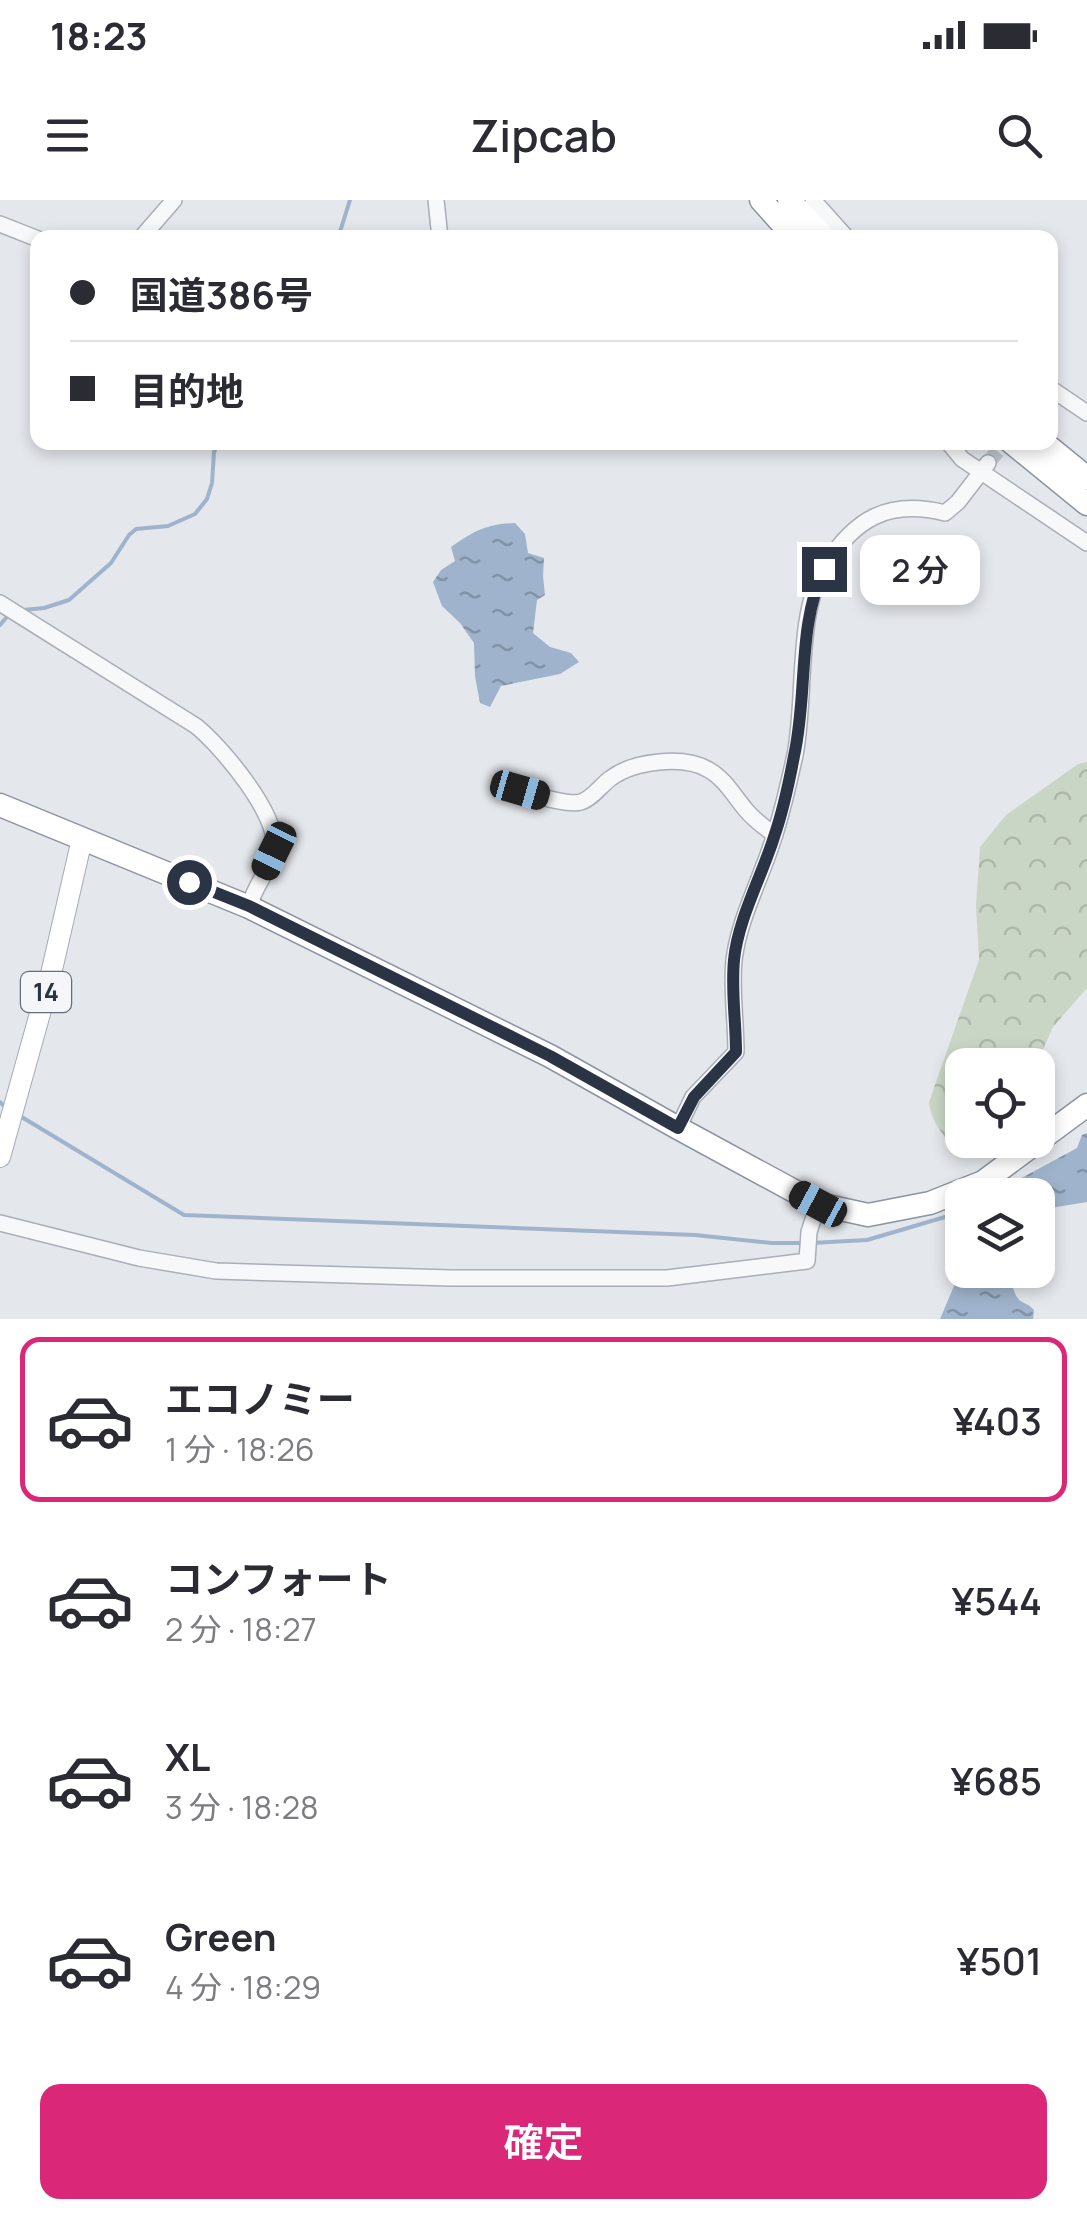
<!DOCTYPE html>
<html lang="ja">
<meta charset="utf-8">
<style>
body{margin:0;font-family:Manrope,"Noto Sans JP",sans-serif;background:#f2f2f3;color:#2b2b33;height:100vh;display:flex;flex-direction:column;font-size:38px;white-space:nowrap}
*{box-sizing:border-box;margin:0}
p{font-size:32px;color:#7c7c81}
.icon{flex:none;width:55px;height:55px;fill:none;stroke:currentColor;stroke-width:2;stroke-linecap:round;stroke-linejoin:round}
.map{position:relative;height:1119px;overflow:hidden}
.drawer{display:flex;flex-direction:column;background:#fff;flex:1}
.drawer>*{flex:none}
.banner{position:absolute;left:30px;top:30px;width:1028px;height:220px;border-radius:20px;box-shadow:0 5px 15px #0003;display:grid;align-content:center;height:220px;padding:0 40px;background:#fff}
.controls{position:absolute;left:945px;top:848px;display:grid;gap:20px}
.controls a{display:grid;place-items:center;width:110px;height:110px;border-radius:20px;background:#fff;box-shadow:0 5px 15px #0003;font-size:50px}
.end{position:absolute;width:45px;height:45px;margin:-22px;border:12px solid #2b3445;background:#fff;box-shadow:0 0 0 5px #fff}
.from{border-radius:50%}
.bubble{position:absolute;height:70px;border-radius:20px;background:#fff;box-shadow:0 5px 15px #0003;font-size:32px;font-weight:600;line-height:70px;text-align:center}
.car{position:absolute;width:30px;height:60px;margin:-30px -15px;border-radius:12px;box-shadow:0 0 8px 2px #0007;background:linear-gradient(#222 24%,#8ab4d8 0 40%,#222 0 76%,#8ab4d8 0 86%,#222 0)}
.banner b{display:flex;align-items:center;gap:35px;height:95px;font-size:38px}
.banner b+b{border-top:2px solid #e1e1e2}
.banner i{width:25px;height:25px;background:#2b2b33}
ul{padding:18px 0 0;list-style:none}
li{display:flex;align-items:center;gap:30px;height:165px;margin:0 20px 15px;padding:0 20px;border:5px solid transparent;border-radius:20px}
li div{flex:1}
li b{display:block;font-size:38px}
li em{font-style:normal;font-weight:600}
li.selected{border-color:#db2777}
li>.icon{width:90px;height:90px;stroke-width:1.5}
.primary-button{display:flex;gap:20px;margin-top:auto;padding:20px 40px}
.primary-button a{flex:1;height:115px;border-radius:20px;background:#db2777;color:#fff;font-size:40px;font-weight:600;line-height:115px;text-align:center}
.status{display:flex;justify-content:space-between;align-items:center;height:70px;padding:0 50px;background:#fff;direction:ltr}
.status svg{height:28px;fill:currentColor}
header{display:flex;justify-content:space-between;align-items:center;height:130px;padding:0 40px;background:#fff;font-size:45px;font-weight:600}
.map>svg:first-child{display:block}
.forest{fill:url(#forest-crowns)}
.water{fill:url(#water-ripples)}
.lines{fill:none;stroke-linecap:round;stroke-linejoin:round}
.stream{stroke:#9fb4cc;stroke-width:4}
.minor-tunnel{stroke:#bfc3cb;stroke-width:15;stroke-dasharray:15 8;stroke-linecap:butt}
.minor-casing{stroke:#a9aeb7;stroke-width:18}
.major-casing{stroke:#a3abb8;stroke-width:22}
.highway-casing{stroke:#8b94a3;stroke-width:25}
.minor{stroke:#f7f8fa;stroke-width:15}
.major{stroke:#fff;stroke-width:20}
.highway{stroke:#fff;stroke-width:22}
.route{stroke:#2b3445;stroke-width:12}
.labels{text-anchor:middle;stroke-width:9;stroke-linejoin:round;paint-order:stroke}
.shield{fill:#f4f6f9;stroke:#676e7b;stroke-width:2.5}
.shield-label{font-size:25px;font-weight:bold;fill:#2b3445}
</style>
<div class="status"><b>18:23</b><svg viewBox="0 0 49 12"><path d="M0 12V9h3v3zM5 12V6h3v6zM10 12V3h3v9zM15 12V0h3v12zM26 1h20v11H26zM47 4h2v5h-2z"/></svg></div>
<header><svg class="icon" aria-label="menu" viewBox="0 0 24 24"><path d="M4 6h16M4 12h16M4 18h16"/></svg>Zipcab<svg class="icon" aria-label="search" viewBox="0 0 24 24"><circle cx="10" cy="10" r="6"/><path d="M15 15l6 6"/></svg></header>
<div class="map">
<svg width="1087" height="1119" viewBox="0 0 1087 1119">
<defs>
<pattern id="forest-crowns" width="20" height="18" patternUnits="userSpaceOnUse" patternTransform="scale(2.5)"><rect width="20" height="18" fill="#c9d6c5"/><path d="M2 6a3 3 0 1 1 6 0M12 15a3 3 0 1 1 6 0" fill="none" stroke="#adb8ab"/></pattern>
<pattern id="water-ripples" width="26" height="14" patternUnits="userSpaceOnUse" patternTransform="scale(2.5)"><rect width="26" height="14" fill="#9fb4cc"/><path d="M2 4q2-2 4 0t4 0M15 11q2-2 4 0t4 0" fill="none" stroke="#8293a7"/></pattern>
</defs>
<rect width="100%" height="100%" fill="#e4e7ec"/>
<!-- forest -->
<path class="forest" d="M1087,562v226l-34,39 -17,38h-74v75h32l-22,5 -22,-2c-11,-13 -19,-24 -21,-41l50,-142 -3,-54 4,-59 26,-32 72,-51z"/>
<!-- water -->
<path class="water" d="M515,323l10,11 3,19 16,5 -1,18 2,19 -8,5 -4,33 17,14 21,6 8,9 -19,12 -59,12 -11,21 -10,-4 -5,-27 -1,-33 -14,-20 -18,-17 -9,-24 8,-12 14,-9 -4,-14c23,-16 35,-23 64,-24z
M1087,933v69l-49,8v-15h-48l87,-47 5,-13z
M962,1067v3h47l7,13 -3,5c6,19 12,11 21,22l-1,9h-93z"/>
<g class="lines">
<!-- stream -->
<path class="stream" d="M338,38l12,-38
M23,410l21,-2 25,-8 42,-37 18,-28 7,-6 32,-3 27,-12 12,-15 5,-16 2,-31 5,-10
M0,425l6,-7
M0,902l3,3
M20,916l164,99 511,20 77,8h30
M811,1043l56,-3 95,-28"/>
<!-- minor-tunnel -->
<path class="minor-tunnel" d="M988,263l17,-21"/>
<!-- minor casing -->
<g class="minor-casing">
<path id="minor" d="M436,0l4,38
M813,0l34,38
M0,24l38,15
M141,38l33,-38
M1050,188l37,25
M948,242l14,17 125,84
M0,403l196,123c25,20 84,90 78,123 -3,20 -20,37 -25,58
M520,591c15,4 48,15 61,11 12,-4 20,-17 30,-24 23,-17 73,-23 98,-8 16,9 25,26 37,40 8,10 18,17 29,25
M678,928l15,-31 43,-45c0,-31 -5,-62 -2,-92 5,-42 28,-83 40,-123 9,-27 15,-55 21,-82 11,-55 1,-140 29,-187 30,-50 65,-69 121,-55l13,-11 30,-39
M0,1023l139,35 77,13 235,7h216l140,-17 2,-29 9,-28"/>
</g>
<!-- major casing -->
<g class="major-casing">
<path id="major" d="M0,957l51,-183 31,-135"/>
</g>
<!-- highway casing -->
<g class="highway-casing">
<path id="highway" d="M761,0l34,38
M789,0l36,38
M1011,242l76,62
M1043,242l44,36
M0,605l249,102 301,149 128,72 140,76 50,11 62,-12 53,-21 104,-77"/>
</g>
<!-- minor -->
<use href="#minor" class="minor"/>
<!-- major -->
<use href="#major" class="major"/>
<!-- highway -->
<use href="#highway" class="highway"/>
</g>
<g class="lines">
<!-- route -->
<path class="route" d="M189,682l60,24 301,150 128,72 16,-31 42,-45c0,-31 -5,-61 -2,-92 4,-41 28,-84 40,-123 9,-26 15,-54 20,-81 14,-62 3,-129 30,-187"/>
</g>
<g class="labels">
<!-- shield labels -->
<rect class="shield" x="21" y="772" width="50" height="40" rx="8"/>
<g class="shield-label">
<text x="46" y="801">14</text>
</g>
</g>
</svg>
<div class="controls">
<a><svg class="icon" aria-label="locate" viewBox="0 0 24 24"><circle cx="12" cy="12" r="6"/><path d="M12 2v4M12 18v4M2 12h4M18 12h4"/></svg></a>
<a><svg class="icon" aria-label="layers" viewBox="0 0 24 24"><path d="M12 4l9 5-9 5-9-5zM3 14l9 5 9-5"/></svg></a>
</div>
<i class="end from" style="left:189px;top:682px"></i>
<i class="end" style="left:824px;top:369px"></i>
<div class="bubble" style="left:860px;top:335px;width:120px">2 分</div>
<i class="car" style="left:520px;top:590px;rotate:106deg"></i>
<i class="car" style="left:274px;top:651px;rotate:206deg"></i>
<i class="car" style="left:818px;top:1004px;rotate:298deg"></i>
<div class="banner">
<b><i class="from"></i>国道386号</b>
<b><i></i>目的地</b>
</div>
</div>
<section class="drawer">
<ul>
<li class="selected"><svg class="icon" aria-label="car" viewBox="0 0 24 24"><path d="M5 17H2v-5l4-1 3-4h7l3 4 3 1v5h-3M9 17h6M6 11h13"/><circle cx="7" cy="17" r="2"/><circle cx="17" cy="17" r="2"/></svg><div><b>エコノミー</b><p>1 分 · 18:26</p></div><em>¥403</em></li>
<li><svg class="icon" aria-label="car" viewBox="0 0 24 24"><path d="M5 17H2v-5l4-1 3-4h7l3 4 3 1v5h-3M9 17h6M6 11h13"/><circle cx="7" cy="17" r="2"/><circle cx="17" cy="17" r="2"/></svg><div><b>コンフォート</b><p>2 分 · 18:27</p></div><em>¥544</em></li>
<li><svg class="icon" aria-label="car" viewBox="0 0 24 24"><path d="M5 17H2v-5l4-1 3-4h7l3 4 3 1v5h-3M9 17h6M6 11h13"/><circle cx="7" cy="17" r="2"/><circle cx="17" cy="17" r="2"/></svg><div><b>XL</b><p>3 分 · 18:28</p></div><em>¥685</em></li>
<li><svg class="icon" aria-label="car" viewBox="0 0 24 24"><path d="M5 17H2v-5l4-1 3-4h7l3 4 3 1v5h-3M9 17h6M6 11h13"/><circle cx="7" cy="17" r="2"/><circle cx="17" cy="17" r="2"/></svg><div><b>Green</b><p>4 分 · 18:29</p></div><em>¥501</em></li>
</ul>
<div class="primary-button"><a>確定</a></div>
</section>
